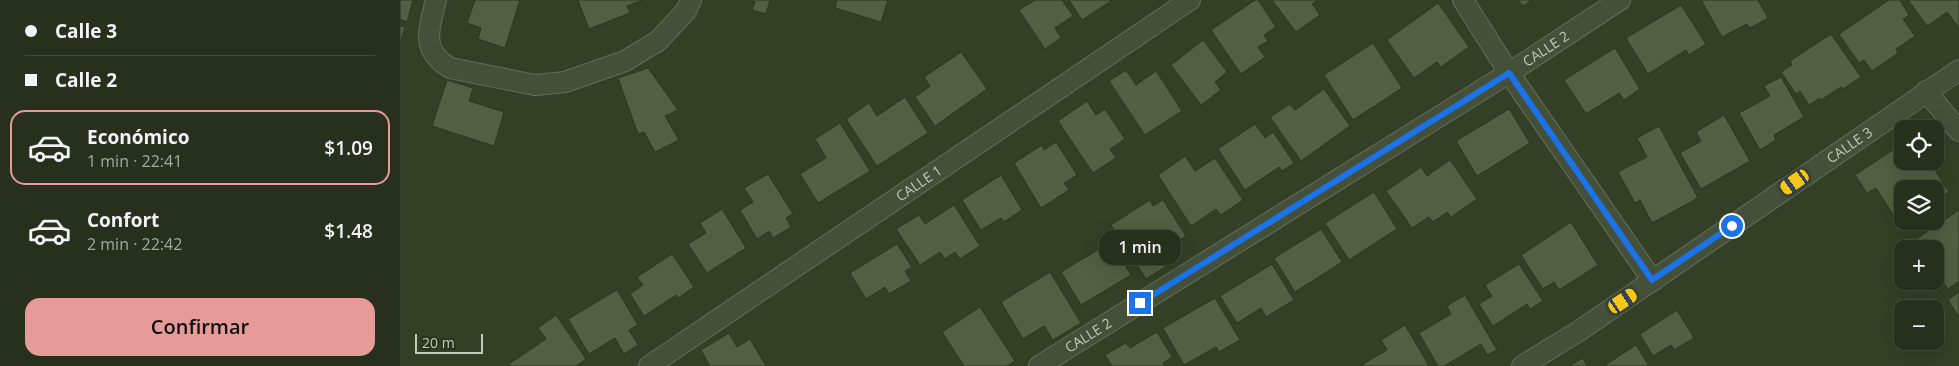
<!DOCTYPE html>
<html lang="es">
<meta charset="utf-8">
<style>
body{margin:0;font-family:"Open Sans",sans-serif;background:#2e3825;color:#f1f3f6;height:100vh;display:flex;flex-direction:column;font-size:19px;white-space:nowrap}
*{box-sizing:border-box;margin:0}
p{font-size:16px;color:#a4a9a3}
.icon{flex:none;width:28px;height:28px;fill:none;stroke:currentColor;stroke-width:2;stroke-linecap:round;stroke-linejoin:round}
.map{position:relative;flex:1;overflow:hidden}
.details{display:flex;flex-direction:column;background:#26301c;width:400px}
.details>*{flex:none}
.guide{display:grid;align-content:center;height:110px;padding:0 25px;background:#26301c}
.tools{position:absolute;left:1494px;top:120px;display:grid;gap:10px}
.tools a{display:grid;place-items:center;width:50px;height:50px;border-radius:10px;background:#26301c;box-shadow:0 5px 20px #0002,0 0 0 1px #424b3b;font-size:25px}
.scale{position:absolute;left:15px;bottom:12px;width:68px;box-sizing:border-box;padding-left:5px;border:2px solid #c0cab7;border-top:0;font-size:14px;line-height:18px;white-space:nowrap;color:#c0cab7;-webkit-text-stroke:4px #2a351f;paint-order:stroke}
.end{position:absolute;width:22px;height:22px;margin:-11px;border:6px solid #1a73e8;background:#fff;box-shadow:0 0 0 2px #fff}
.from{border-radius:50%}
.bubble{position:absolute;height:35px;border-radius:15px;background:#26301c;box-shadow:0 5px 20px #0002,0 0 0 1px #424b3b;font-size:16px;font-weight:600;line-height:35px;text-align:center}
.car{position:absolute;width:15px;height:30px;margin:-15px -8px;border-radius:6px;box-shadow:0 0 4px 1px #0007;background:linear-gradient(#f5c518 24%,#345 0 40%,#f5c518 0 76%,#345 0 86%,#f5c518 0)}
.guide b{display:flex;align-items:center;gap:18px;height:48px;font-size:19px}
.guide b+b{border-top:1px solid #424b3b}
.guide i{width:12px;height:12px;background:#f1f3f6}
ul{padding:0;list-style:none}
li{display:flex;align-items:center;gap:15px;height:75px;margin:0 10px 8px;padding:0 15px;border:2px solid transparent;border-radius:15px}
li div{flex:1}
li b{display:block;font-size:19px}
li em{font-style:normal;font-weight:600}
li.active{border-color:#e69b98}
li>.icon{width:45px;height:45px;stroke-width:1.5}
.action{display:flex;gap:10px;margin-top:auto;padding:10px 25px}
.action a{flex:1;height:58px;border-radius:15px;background:#e69b98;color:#111;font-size:20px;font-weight:600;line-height:58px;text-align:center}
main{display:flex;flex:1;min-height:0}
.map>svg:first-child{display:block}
.building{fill:#525f42;stroke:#2c3721}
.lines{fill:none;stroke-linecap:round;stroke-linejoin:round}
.street-casing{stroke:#636d58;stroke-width:22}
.street{stroke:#45503a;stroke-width:20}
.route{stroke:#1a73e8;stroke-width:6}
.labels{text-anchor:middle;stroke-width:4;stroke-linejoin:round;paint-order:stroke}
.street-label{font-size:14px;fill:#c0cab7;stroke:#2a351f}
</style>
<main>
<section class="details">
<div class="guide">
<b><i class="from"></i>Calle 3</b>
<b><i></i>Calle 2</b>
</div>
<ul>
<li class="active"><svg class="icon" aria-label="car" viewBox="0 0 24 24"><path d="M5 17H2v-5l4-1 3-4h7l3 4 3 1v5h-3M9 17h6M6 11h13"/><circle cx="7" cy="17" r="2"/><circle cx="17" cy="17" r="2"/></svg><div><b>Económico</b><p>1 min · 22:41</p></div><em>$1.09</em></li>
<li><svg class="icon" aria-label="car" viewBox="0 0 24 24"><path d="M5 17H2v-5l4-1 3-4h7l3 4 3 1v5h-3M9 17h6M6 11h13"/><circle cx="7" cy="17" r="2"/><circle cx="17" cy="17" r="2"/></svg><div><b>Confort</b><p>2 min · 22:42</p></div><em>$1.48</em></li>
</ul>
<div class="action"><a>Confirmar</a></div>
</section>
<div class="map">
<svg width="1559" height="366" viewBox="0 0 1559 366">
<rect width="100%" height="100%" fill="#334026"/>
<!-- building -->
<path class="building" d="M0,0h13l-6,22 -7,-3z
M75,0h45l-15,48 -27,-9 3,-11 -14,-5z
M178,0h65l-16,6 3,7 -41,16z
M348,0h22l-4,14 -14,-4 3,-8z
M437,0h51l-7,22 -46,-14z
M635,0h27l11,16 -18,12 6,10 -16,11 -26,-39z
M669,0h41l1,1 -29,19z
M855,0h3l18,27 -12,8 4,6 -10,6 7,10 -24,17 -30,-44z
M872,0h46l-6,4 8,11 -24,17z
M1118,0h14l-9,6z
M1301,0h57l10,18 -18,10 -3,-4 -25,13z
M1489,0h11l9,15 -6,4 12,17 -19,13 2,4 -26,18 -8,-11 -5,3 -20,-29z
M1508,0h51v28l-12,-16 -20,14z
M1038,3l31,44 -28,20 -4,-5 -23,16 -27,-38z
M1281,5l25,39 -17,11 -3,-5 -38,24 -22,-36z
M0,26l5,1 -5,17z
M1431,34l30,43 -18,12 -2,-2 -20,13 -1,-2 -11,7 -9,-14 -4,3 -15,-22 11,-7 -2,-4z
M803,40l24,32 -12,10 6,8 -20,15 -30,-40z
M973,43l29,45 -49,32 -29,-45z
M1215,48l25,41 -16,11 -5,-7 -33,21 -22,-34z
M561,52l26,37 -52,37 -20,-29 15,-11 -6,-9z
M248,68l30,42 -13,6 14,24 -24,12 -11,-20 -6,2 -20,-56z
M726,70l10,15 20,-14 26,40 -37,24 -36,-54z
M1381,77l23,40 -30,18 2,5 -16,10 -21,-37 31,-17 -6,-10z
M47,80l26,8 -4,13 35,11 -10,34 -62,-20z
M924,89l26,37 -49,35 -31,-44 20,-13 5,6z
M505,97l23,36 -51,33 -31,-47 23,-16 8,13z
M687,101l9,14 9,-6 20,30 -15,10 6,9 -23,15 -35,-52z
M1109,109l21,34 -53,33 -21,-35z
M1324,115l26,46 -49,28 -21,-36 21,-12 -5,-9z
M440,123l30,48 -52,32 -18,-29 26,-16 -11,-19z
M855,124l10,14 8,-6 21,31 -12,8 -3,-4 -34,23 -27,-41z
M1259,126l39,72 -46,25 -12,-23 -5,3 -17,-31 29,-15 -10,-19z
M656,142l21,33 -13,8 5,7 -28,18 -27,-45 28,-18 2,5z
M1502,144v17h27l20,31 -14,9v-12h-33l1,32 -4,3 -23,-36 -9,5 -12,-18z
M785,156l10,15 20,-13 28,42 -22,15 -5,-6 -25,17 -33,-51z
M1050,160l27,39 -26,18 -4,-5 -14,10 -4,-5 -17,11 -26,-37 35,-24 6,9z
M368,174l25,40 -7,4 5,9 -18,11 -4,-7 -12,8 -17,-29 13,-8 -9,-14z
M601,175l21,35 -18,12 -3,-4 -20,12 -19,-30z
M974,192l23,37 -48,31 -24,-37z
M750,200l3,6 10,-6 23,36 -24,15 8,13 -24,15 -35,-54z
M554,205l26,41 -20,13 -5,-7 -10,7 -5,-7 -20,13 -24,-36 23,-14 6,9z
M322,209l24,39 -39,25 -19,-29 18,-11 -6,-10z
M1559,210v71l-11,8 -13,-19v-21h-15l-5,-9z
M1171,222l27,43 -39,25 -5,-8 -11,7 -22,-34z
M921,229l21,33 -47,30 -21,-34z
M711,242l20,33 -50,30 -20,-33z
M497,244l15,23 -7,4 6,10 -22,13 -4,-7 -19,12 -16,-26z
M272,254l22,33 -16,11 -2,-3 -32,21 -14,-22 13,-9 -6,-8z
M872,264l22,36 -28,17 -5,-9 -24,15 -17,-27z
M1119,264l24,37 -13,8 -3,-5 -34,22 -14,-22 13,-8 -7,-11z
M650,272l31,51 -28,17 -9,-14 -21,13 -22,-37z
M217,290l21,35 -9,5 9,15 -14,9 -9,-16 -26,16 -21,-35z
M1559,292v25l-11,-17z
M1065,295l32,55 -10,5 -6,-11 -37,22h-6l-19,-33 32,-19 -4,-8z
M815,298l25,42 -21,12 -3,-5 -32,18 -21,-37z
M580,307l35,54 -8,5h-43l-22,-34z
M1277,310l17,28 -20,12 -3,-5 -18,11 -13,-22z
M156,315l30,44 -10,7h-66l-1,-2 37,-25 -8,-11z
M1005,325l24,41h-65l-1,-2 24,-14 -6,-10z
M757,332l15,25 -9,6 2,3h-53l-7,-11 21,-12 4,5z
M329,333l8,14 13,-8 16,27h-56l-9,-16z
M1236,345l13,21h-45z
M1183,358l4,8h-18z"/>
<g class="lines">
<!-- street casing -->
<g class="street-casing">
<g id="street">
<path d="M36,0c-7,29 -16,50 14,68l85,17 30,-3 60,-21 33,-20 28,-30 5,-11"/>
<path d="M1063,0l46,73 144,208"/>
<path d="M1526,91l33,40"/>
<path id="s1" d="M249,366l541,-366"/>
<path id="s2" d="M639,366l470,-293 111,-73"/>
<path id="s3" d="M1122,366l57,-35 380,-261"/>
</g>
</g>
<!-- street -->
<use href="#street" class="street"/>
</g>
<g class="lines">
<!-- route -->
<path class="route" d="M740,303l369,-230 143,207 80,-54"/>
</g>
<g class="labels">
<!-- street labels -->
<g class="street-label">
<text dy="5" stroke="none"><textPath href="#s2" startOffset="598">CALLE 2</textPath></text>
<text dy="5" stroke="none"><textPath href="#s3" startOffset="395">CALLE 3</textPath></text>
<text dy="5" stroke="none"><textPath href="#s1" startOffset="326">CALLE 1</textPath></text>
<text dy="5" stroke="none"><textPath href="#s2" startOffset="58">CALLE 2</textPath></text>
</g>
</g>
</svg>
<div class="tools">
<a><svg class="icon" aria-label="locate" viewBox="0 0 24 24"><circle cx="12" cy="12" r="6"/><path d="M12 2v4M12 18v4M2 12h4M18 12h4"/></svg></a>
<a><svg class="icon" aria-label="layers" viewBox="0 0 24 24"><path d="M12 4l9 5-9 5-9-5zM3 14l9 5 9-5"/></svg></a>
<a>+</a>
<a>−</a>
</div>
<div class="scale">20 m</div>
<i class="end from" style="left:1332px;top:226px"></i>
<i class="end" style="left:740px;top:303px"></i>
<div class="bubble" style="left:699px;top:230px;width:82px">1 min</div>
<i class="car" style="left:1395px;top:182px;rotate:235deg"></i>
<i class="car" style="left:1223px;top:301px;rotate:56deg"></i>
</div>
</main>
